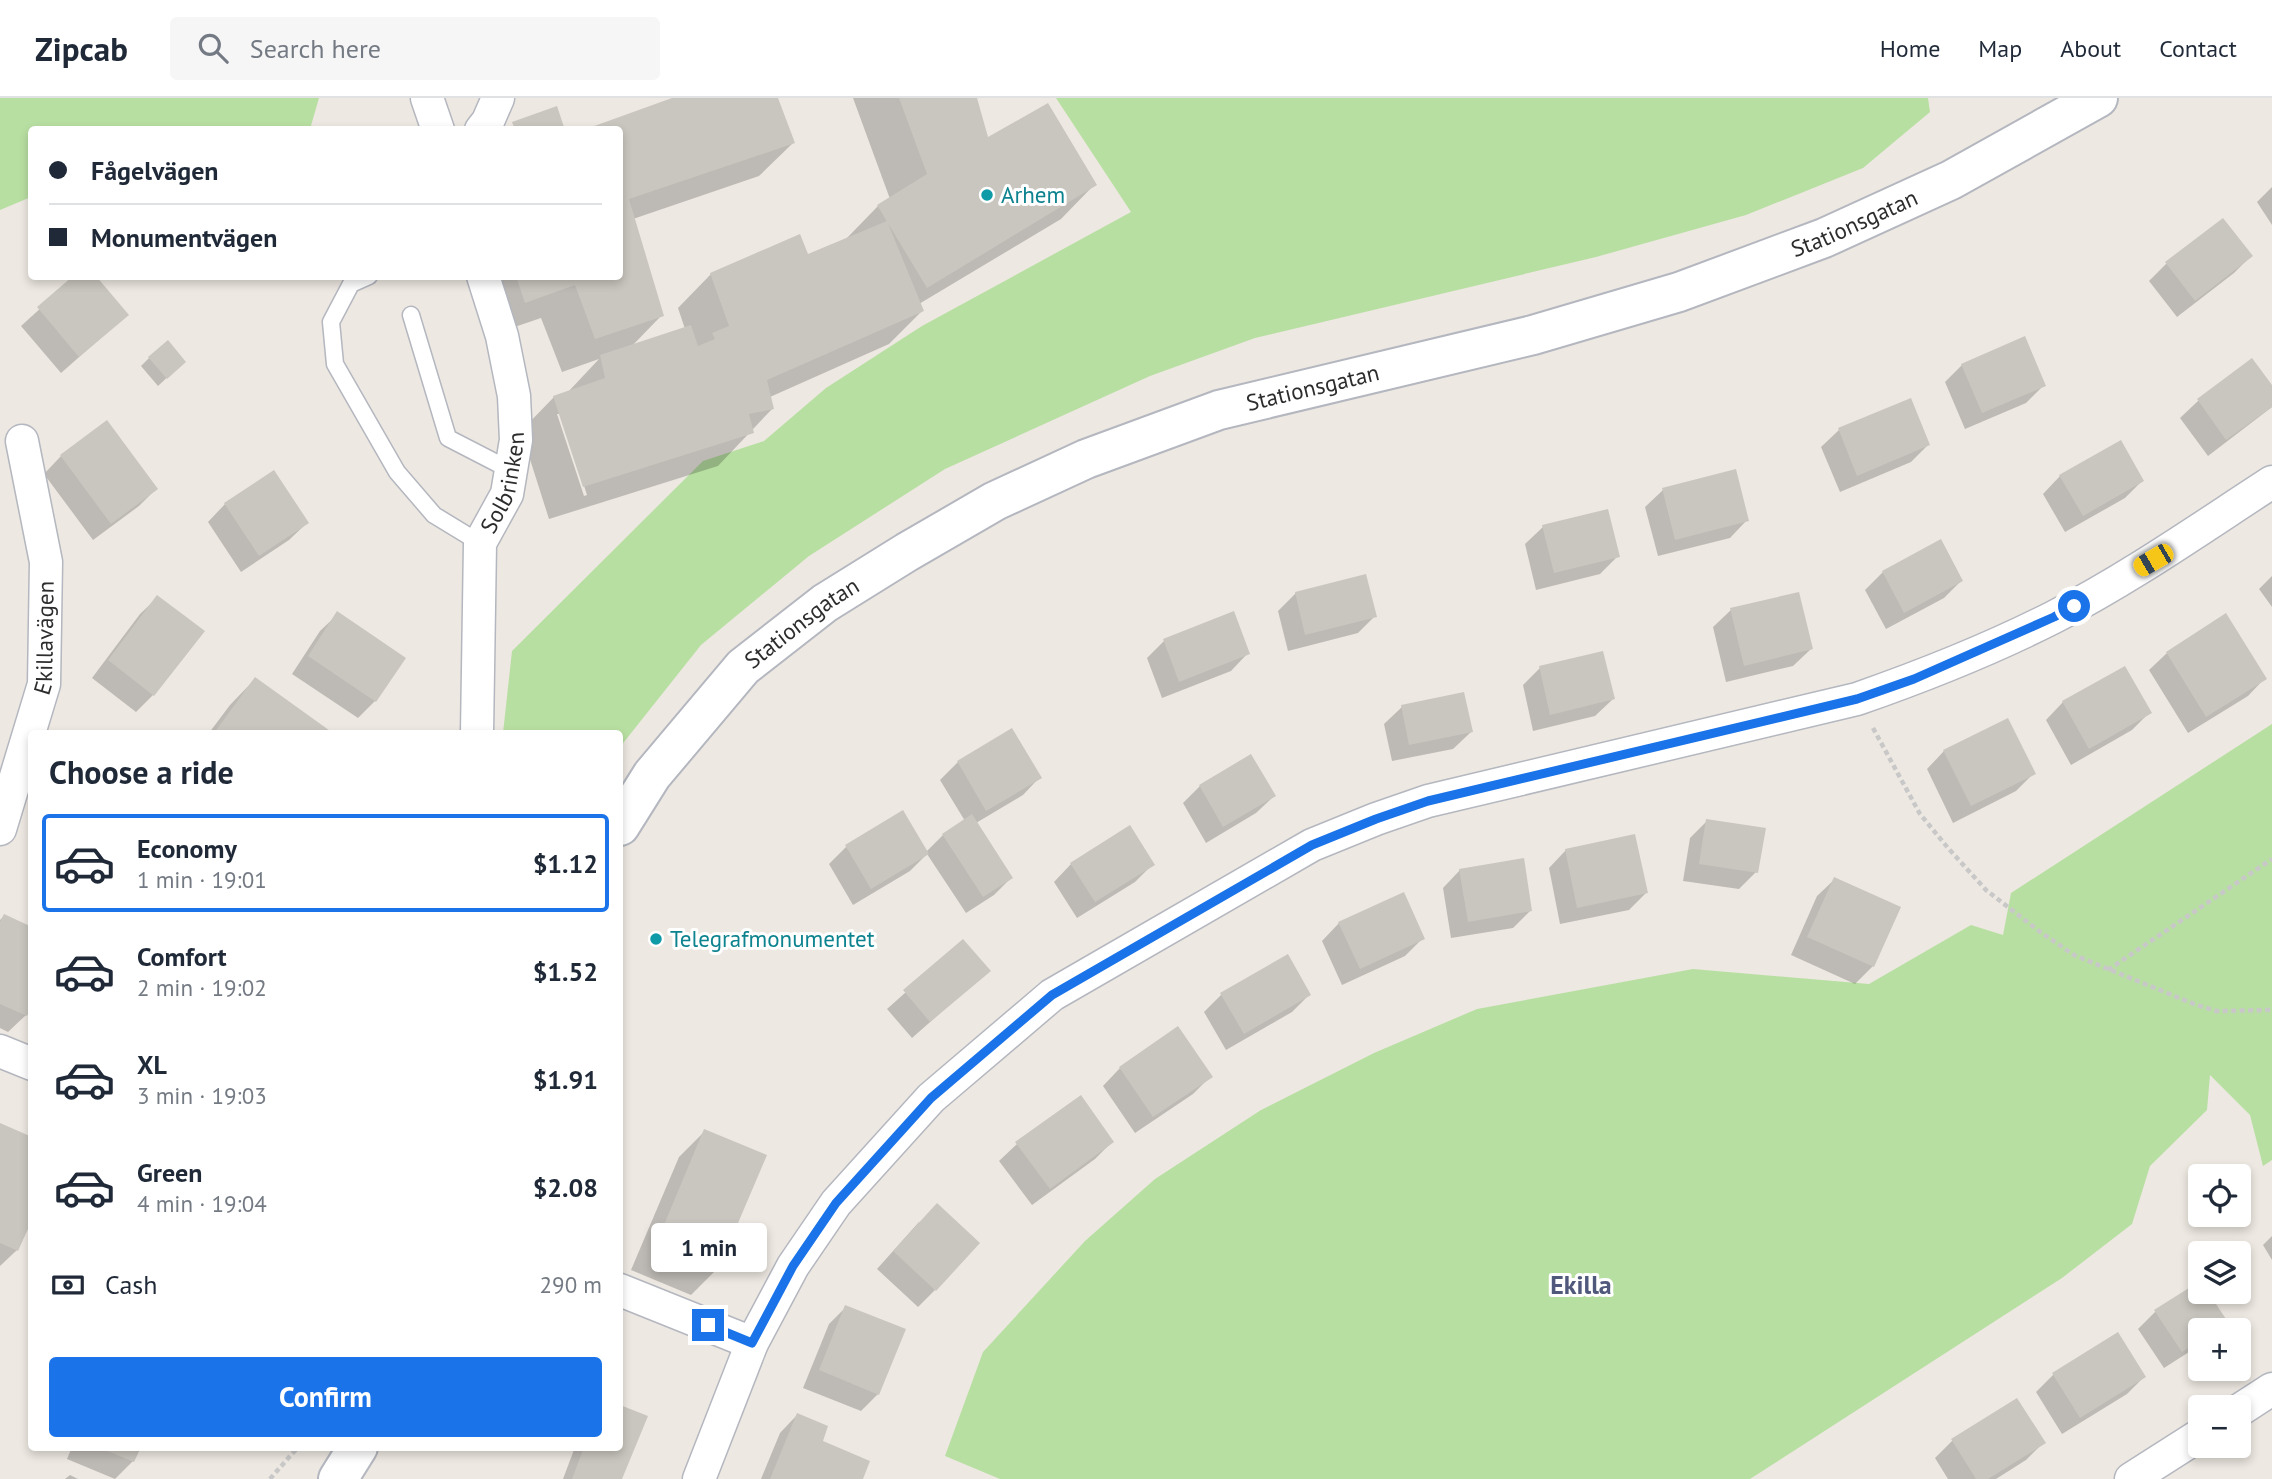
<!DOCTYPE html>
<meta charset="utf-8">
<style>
body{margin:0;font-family:"PT Sans",sans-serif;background:#f6f6f7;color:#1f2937;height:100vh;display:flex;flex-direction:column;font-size:26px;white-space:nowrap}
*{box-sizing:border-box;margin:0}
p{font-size:23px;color:#747a83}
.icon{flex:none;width:38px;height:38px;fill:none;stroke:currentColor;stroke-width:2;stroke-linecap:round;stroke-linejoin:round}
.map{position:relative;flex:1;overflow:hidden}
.details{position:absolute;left:28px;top:632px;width:595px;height:721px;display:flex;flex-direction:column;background:#fff;border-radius:7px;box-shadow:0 4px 10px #0003}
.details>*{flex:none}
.banner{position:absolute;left:28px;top:28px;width:595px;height:154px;border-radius:7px;box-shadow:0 4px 10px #0003;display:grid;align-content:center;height:154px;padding:0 21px;background:#fff}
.buttons{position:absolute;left:2188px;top:1066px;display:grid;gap:14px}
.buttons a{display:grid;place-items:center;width:63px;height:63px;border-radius:7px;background:#fff;box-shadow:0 4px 10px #0003;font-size:35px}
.end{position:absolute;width:32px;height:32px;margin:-16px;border:9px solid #1a73e8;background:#fff;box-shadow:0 0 0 4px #fff}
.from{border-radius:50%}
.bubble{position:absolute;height:49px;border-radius:7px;background:#fff;box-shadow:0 4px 10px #0003;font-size:23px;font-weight:700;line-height:49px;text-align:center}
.car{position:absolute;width:21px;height:42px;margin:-21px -10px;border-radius:9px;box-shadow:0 0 5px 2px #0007;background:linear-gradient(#f5c518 24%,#345 0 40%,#f5c518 0 76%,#345 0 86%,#f5c518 0)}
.banner b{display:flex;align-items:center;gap:24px;height:66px;font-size:26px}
.banner b+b{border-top:2px solid #e0e1e3}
.banner i{width:18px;height:18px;background:#1f2937}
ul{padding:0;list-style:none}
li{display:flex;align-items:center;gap:21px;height:98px;margin:0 14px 10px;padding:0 7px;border:4px solid transparent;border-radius:7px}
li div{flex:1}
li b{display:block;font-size:26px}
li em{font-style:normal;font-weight:700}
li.selected{border-color:#1a73e8}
li>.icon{width:63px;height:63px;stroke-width:1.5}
h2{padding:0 21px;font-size:32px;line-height:84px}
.pay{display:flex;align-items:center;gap:18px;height:77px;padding:0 21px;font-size:26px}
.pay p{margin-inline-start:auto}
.cta{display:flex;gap:14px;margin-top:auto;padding:14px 21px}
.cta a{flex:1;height:80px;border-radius:7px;background:#1a73e8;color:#fff;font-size:28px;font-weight:700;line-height:80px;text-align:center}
header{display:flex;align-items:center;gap:42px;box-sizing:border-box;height:98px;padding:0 35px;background:#fff;border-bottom:2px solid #e0e1e3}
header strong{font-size:33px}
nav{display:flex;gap:38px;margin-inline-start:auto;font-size:24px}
.search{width:490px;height:63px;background:#f6f6f7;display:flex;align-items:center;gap:18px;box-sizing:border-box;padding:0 24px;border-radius:7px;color:#747a83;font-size:26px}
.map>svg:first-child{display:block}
.green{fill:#b8dfa2}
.shadow{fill:#0003;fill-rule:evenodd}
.building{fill:#c9c6bf}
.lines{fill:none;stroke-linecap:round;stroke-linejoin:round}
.lane-casing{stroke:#b4b7bf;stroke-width:19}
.street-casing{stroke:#b4b7bf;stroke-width:35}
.secondary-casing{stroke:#b4b7bf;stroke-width:42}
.path{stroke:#c8c8c8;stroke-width:4.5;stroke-dasharray:5 3.5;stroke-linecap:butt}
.lane{stroke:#fff;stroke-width:16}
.street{stroke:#fff;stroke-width:32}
.secondary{stroke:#fff;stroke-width:38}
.route{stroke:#1a73e8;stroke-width:9}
.culture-dot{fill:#0f9aa8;stroke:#fff;stroke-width:2.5}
.labels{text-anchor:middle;stroke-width:6;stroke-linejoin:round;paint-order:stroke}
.culture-label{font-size:23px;fill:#0d838f;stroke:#fff;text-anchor:start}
.street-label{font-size:23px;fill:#2d2d2d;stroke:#fff}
.quarter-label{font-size:26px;font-weight:bold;fill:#50597b;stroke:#fff}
</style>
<header>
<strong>Zipcab</strong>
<div class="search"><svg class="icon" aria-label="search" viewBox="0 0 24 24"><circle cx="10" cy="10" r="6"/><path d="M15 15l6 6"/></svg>Search here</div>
<nav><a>Home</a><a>Map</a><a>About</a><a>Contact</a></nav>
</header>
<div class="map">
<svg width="2272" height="1381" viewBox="0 0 2272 1381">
<rect width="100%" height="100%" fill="#ede8e1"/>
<!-- green -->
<path class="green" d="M0,0h319l-9,31 -278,1 -1,67 -31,13z
M1056,0h872l2,14 -67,56 -117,47 -150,42 -341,81 -105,38 -205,93 -136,87 -108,89 -81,102v-14h-117l9,-82 191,-190 61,-20 62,-53 96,-62 209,-114z
M2272,626v436l-9,6 -13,-51 -40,-40 -3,35 -57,56 -18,58 -70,54 -312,201h-750l-55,-23 38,-104 102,-111 70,-62 106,-69 113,-57 103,-44 216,-40 176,15 102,-59 32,10 8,-42z"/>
<!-- shadow -->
<path class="shadow" d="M677,0h99l17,45 -34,33 -126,43 29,96 -32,33 55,-19 -7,-21 33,-34 96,-17 38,-17 33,-34 12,-7 -37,-101h122l12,41 107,46 -33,34 -142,85 3,7 -33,33 -119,53 3,11 -55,58 -169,53 -28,-88 33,-34 14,-5 31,-33 -37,13 -21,-54 -50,17 -20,-59h149v-146h-30zM557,316h4l26,81 -3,1z
M2272,89v38l-15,-23z
M2251,158l-17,17 -57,44 -28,-36 17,-17z
M76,178l51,39 -66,58 -40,-47z
M149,260l26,12 -17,16 -17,-20z
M2252,262l20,28v19l-64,49 -28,-38 18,-17z
M1962,267l82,20 -18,18 -61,26 -20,-47z
M1839,332l89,15 -17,17 -71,30 -19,-45z
M61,358l95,33 -17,17 -46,34 -49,-66z
M2060,378l82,5 -17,17 -60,34 -22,-38z
M1663,392l84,30 -17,18 -72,18 -13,-49z
M225,406l82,19 -18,17 -48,32 -33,-50z
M1543,429l75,29 -18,18 -64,16 -11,-46z
M1941,444l20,39 -17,17 -58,31 -21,-39 18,-18z
M2272,478v31l-13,-18z
M1296,495l79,23 -17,17 -70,18 -10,-40z
M158,499l-5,98 -17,17 -44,-34 48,-64z
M1731,512l80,39 -18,17 -67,16 -13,-55z
M338,516l37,87 -17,17 -66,-44 28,-43z
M2226,518l39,62 -17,18 -60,37 -39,-63 18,-17z
M1164,543l84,12 -17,18 -69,27 -15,-40z
M1540,570l73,31 -18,17 -62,15 -10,-46z
M255,581l75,54h-121l21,-28z
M2063,604l87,10 -18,18 -61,35 -25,-45z
M1402,609l69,25 -18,17 -61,12 -8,-37z
M1012,632l28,47 -17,18 -47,28 35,55 -17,17 -28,18 -39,-59 -17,17 -57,34 -24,-41 17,-17 80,5 17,-17 22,-14 -25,-41 18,-18z
M1944,653l89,23 -17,17 -63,32 -26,-54z
M1200,688l74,10 -18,17 -50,30 -23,-40z
M1707,723l49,51 -17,17 -56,-8 7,-43z
M1566,752l80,43 -17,17 -69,14 -11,-56z
M1071,766h82l-18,18 -58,36 -23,-36z
M1460,772l70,41 -17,17 -62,10 -8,-50z
M1835,781l64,29 -26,58 -18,18 -64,-29 26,-59z
M4,818l22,99 -18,17 -8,-4v-108z
M1339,825l84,15 -18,18 -63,29 -20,-44z
M963,843l25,30 -76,67 -25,-29z
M1221,897h88l-17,17 -66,38 -22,-38z
M1177,931l33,48 -17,17 -58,39 -32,-47 17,-18z
M0,1028l17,124 -17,16z
M705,1033l12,138 -26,26 -60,-25 48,-113z
M1112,1044l-17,17 -63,46 -33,-44 18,-17z
M919,1124l16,68 -17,17 -41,-38z
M2272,1138v24l-9,-15z
M2200,1194h6l20,30 -8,8h-18v15l-36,23 -26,-39 18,-18z
M846,1209l32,87 -17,17 -58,-23 26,-64z
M2054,1276l90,3 -17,17 -65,40 -26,-42z
M2016,1302l27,43 -17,17 -30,19h-48l-13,-21 17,-17z
M620,1309l25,10 -24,62h-58l12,-32h45z
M797,1317l23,27 41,37h-100l19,-46z
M72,1349h67l-6,14 -18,18 -48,-20z
M70,1377l8,4h-13z"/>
<!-- building -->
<path class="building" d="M672,0h106l17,45 -166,56 35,117 -69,23 -20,-54 -50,18 -9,-27h104v-146l-34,-1z
M899,0h78l11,39 60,-34 49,82 -170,103 -50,-83 50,-31z
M557,8l8,24h-50l-3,-8z
M2223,120l30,38 -58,45 -30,-39z
M887,123l37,90 -157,69 7,29 -25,5 5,19 -171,54 -30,-91 52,-18 -5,-23 91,-30 7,21 17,-7 -3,-6 17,-7 -19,-53 90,-39 8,20z
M73,178h23l33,39 -50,42 -42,-50z
M2025,238l21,50 -64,27 -21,-49z
M168,242l18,22 -19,17 -19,-22z
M2252,260l20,27v22l-46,33 -29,-41z
M1911,300l19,47 -73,31 -19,-48z
M107,322l51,69 -47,35 -51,-69z
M2121,342l23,41 -61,35 -24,-41z
M1736,371l13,52 -74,19 -13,-52z
M274,372l35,53 -50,33 -35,-53z
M1608,411l12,48 -66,16 -12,-48z
M1941,441l22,42 -59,32 -22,-42z
M1366,476l11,43 -72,18 -10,-43z
M1799,494l14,57 -69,17 -14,-58z
M157,497l48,36 -51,65 -46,-36z
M337,513l69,47 -30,44 -68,-46z
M1234,513l16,43 -71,28 -16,-43z
M2226,515l41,66 -61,38 -40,-65z
M1603,553l12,48 -65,16 -11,-49z
M2125,568l27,47 -63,36 -27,-48z
M255,579l78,56h-119z
M1464,594l9,40 -64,13 -8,-40z
M2008,620l28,56 -65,32 -28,-56z
M1012,630l30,50 -56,33 -29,-50z
M1251,656l25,42 -53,31 -24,-42z
M903,712l26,44 -58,35 -26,-44z
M972,716l41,64 -30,19 -41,-63z
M1706,721l60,9 -8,45 -59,-9z
M1130,727l25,40 -60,37 -25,-39z
M1635,736l13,59 -71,15 -12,-59z
M1524,760l8,53 -64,11 -9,-53z
M1834,779l67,30 -27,60 -67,-30z
M1404,794l21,47 -65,30 -22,-47z
M4,816l28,13v79l-5,10 -27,-12v-82z
M963,841l28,32 -61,51 -27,-32z
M1288,856l23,41 -67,39 -24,-41z
M1178,928l35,51 -60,40 -34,-50z
M1081,997l33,47 -64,47 -35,-47z
M0,1025l32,14v83l-14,31 -18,-8z
M704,1031l63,26 -49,115 -62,-26z
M937,1105l43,40 -44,48 -43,-40z
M2200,1183v11h8l20,30 -12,8h-16v11l-18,11 -28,-42z
M845,1207l61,24 -27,66 -60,-25z
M2118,1234l28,45 -66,41 -28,-45z
M2017,1300l29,45 -58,36h-12l-25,-40z
M620,1307l28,11 -26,63h-50l12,-32h36z
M797,1315l31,13 -5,15 47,20 -7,18h-93z
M98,1349h43l-7,15z"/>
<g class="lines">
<!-- lane casing -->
<g class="lane-casing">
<path id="lane" d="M369,178l-18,8 -20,38 4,42 62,108 37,43 46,28
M411,217l37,123 62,32"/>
</g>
<!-- street casing -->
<g class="street-casing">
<g id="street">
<path d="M427,0l11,32"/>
<path d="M481,32l7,-9 10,-23"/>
<path id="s1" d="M477,635l3,-190 27,-49 9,-54 -2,-44 -12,-60 -19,-60"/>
<path id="s2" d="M0,731l44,-145 2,-122 -24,-121"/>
<path d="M0,953l32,13"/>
<path d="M620,1192l132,53"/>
<path d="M2238,1313l34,-22"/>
<path d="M699,1381l53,-136 41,-77 43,-63 95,-105 121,-103 260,-150 64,-26 52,-18 429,-102c66,-23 134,-50 197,-82 76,-39 147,-89 218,-135"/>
<path d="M2131,1381l69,-44"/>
</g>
</g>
<!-- secondary casing -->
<g class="secondary-casing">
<g id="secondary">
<path id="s3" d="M620,728l32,-51 91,-108 82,-64 82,-51 88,-51 91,-42 133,-49 314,-75 146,-43 145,-54 127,-58 147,-82"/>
<path d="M338,1381l20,-32"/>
</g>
</g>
<!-- path -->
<path class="path" d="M1873,630l47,86 28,34 38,42 53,41 35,24 120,49 22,7 56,-1
M2108,872l164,-111
M270,1381l28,-32"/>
<!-- lane -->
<use href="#lane" class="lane"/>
<!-- street -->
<use href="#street" class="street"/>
<!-- secondary -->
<use href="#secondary" class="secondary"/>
</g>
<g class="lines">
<!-- route -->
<path class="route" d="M708,1227l44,18 41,-77 43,-63 95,-105 121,-103 260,-150 64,-26 52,-18 429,-102 57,-20 140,-62 20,-11"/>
</g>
<!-- markers -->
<g class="culture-dot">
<circle cx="987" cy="97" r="7"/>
<circle cx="656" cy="841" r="7"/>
</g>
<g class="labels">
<!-- culture labels -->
<g class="culture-label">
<text x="1001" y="105">Arhem</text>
<text x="670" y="849">Telegrafmonumentet</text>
</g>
<!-- street labels -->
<g class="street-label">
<text dy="8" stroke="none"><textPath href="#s3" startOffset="1409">Stationsgatan</textPath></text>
<text dy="8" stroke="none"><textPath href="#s3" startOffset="842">Stationsgatan</textPath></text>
<text dy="8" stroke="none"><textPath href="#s1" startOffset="256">Solbrinken</textPath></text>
<text dy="8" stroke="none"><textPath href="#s3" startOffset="275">Stationsgatan</textPath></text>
<text dy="8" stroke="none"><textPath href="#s2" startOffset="198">Ekillavägen</textPath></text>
</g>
<!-- quarter labels -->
<g class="quarter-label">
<text x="1581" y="1196">Ekilla</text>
</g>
</g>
</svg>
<div class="buttons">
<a><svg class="icon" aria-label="locate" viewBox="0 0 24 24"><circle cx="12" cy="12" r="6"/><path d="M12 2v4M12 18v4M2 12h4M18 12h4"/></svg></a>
<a><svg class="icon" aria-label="layers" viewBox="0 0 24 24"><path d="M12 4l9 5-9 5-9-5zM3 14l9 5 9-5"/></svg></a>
<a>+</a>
<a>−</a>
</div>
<i class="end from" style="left:2074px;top:508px"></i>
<i class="end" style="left:708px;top:1227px"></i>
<div class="bubble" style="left:651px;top:1125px;width:116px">1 min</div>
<i class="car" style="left:2153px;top:462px;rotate:240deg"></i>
<div class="banner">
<b><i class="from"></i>Fågelvägen</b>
<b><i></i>Monumentvägen</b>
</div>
<section class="details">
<h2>Choose a ride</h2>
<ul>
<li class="selected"><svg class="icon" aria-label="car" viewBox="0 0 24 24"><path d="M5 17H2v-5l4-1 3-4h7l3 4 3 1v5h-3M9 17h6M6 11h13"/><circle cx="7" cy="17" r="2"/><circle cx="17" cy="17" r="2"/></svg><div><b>Economy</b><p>1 min · 19:01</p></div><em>$1.12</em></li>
<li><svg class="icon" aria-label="car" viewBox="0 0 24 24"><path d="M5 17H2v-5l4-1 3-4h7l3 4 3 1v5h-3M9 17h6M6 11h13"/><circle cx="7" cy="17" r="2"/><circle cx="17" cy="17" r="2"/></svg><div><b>Comfort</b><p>2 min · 19:02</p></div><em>$1.52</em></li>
<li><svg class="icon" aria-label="car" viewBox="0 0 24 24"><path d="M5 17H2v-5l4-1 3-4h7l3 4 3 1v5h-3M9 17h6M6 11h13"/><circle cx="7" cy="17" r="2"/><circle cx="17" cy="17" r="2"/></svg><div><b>XL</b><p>3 min · 19:03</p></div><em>$1.91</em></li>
<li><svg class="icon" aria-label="car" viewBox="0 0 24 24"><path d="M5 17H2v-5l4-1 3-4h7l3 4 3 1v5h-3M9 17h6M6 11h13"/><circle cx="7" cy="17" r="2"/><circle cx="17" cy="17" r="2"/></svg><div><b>Green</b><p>4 min · 19:04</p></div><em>$2.08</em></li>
</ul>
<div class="pay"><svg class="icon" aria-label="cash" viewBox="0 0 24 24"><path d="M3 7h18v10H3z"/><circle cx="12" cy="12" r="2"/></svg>Cash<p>290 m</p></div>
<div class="cta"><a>Confirm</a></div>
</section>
</div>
